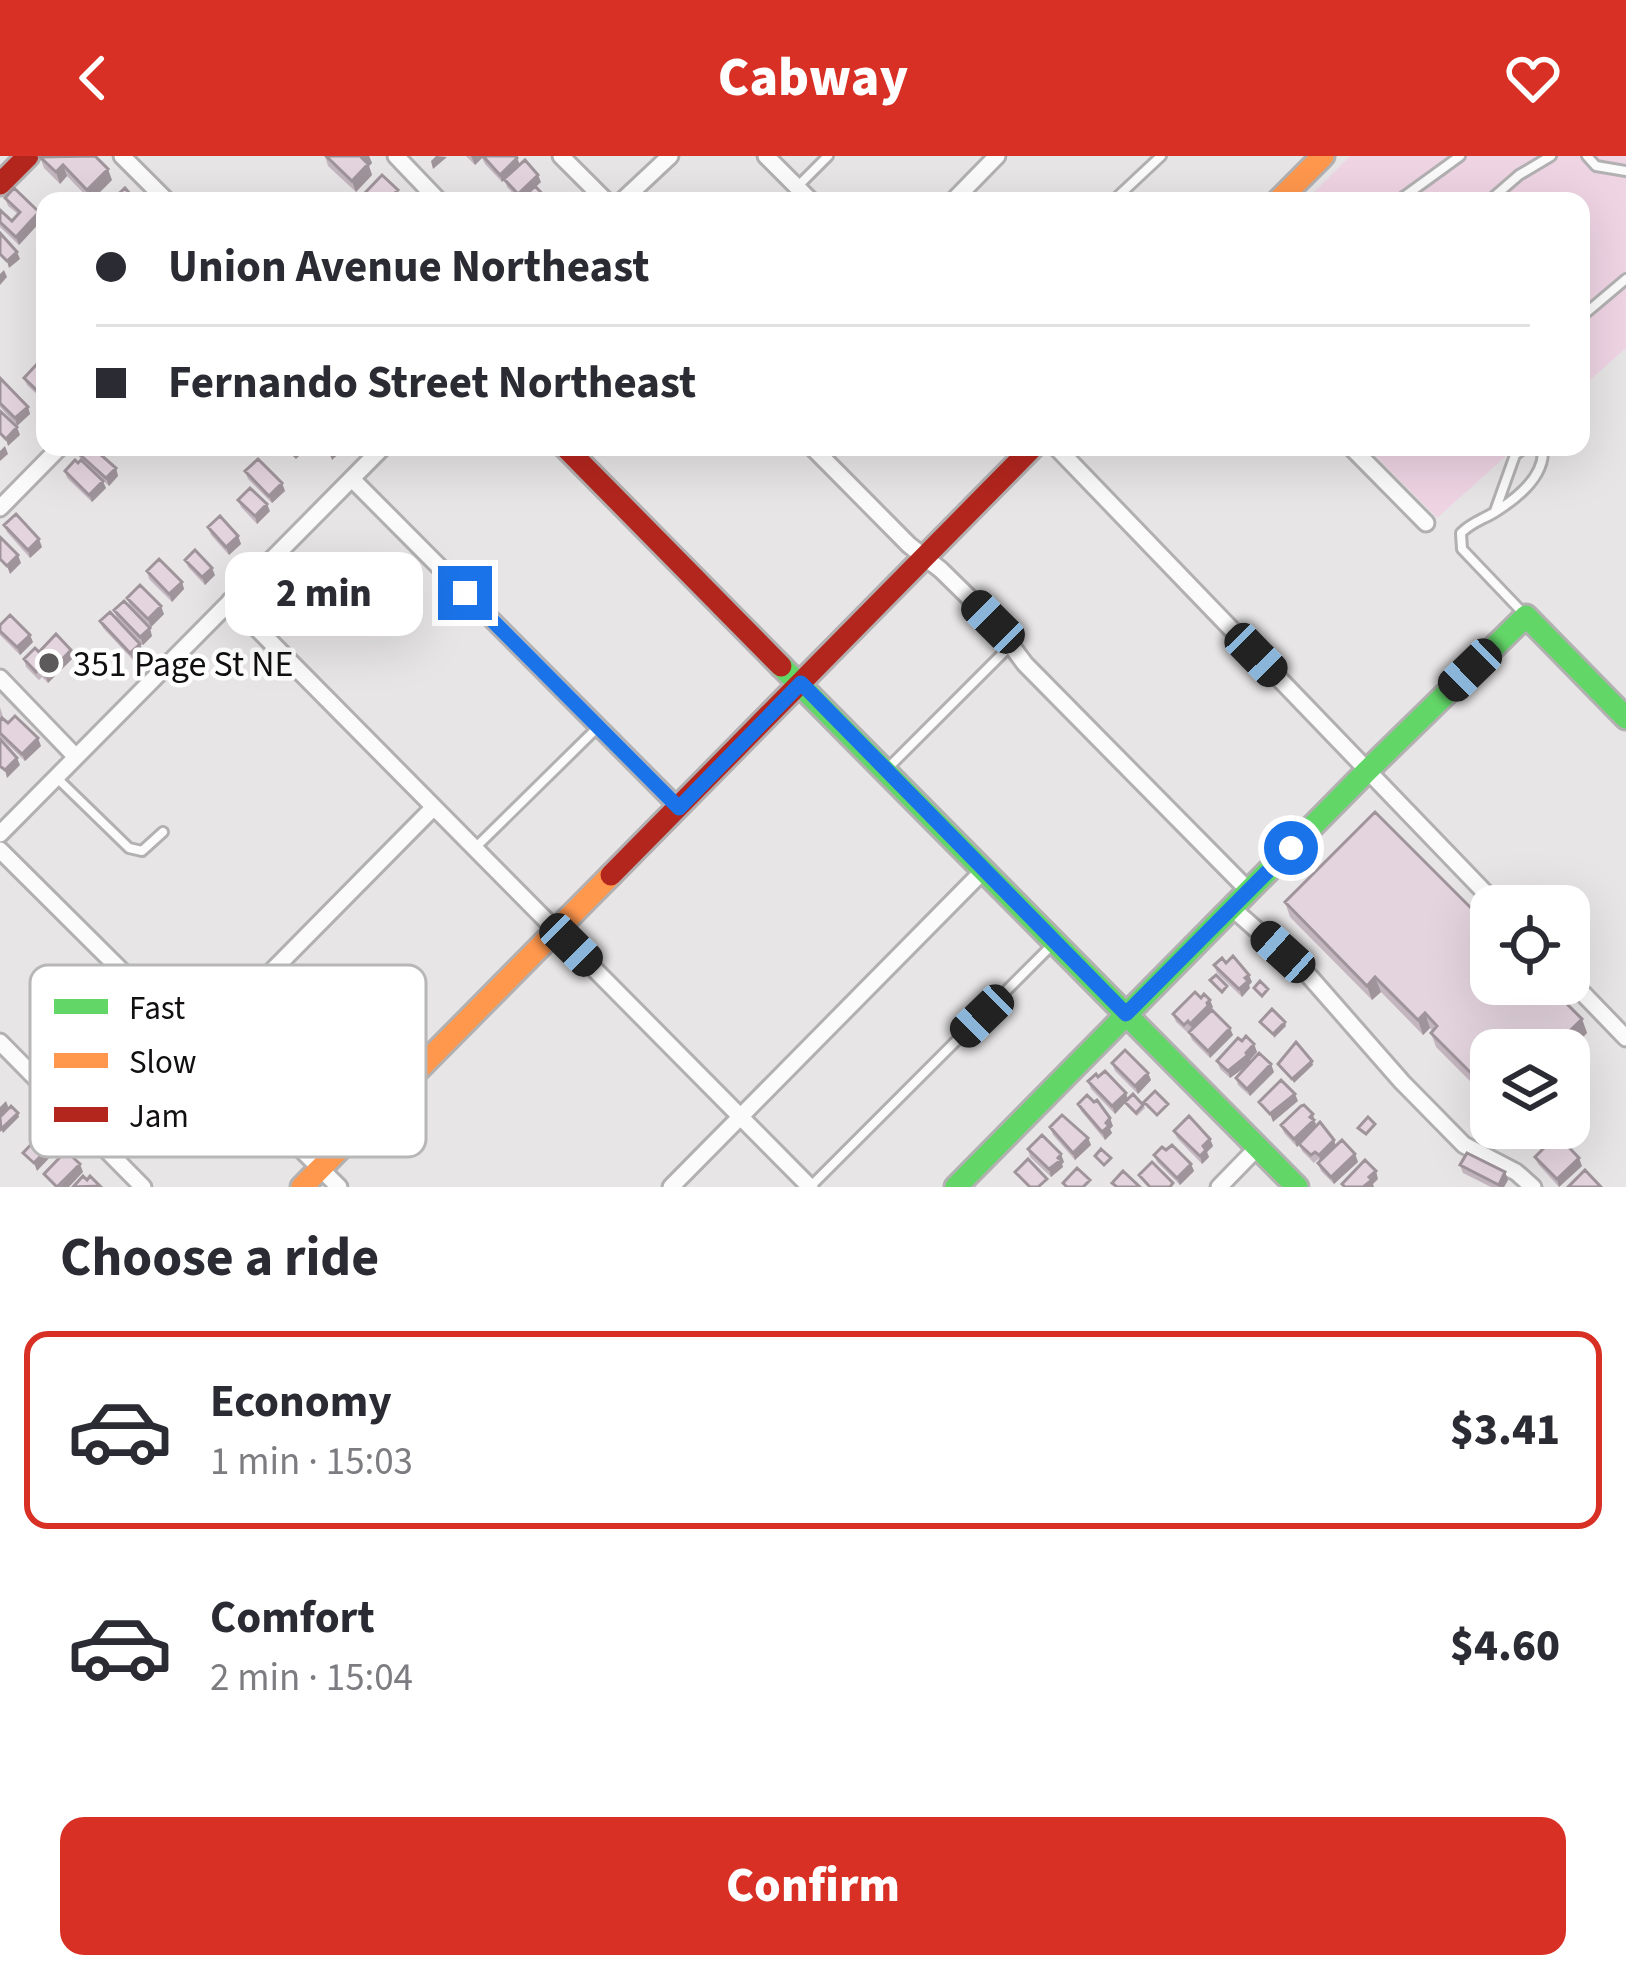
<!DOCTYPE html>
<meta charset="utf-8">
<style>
body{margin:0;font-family:"Source Sans 3",sans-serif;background:#f7f7f7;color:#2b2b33;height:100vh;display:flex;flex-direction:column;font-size:45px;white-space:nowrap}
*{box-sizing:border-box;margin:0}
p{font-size:39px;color:#7c7c81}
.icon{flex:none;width:66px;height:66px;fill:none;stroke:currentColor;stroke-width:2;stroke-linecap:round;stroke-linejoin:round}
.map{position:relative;height:1031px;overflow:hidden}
.sheet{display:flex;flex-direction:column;background:#fff;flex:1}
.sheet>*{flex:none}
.guide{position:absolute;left:36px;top:36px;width:1554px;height:264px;border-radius:24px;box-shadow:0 12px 48px #0002;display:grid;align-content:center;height:264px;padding:0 60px;background:#fff}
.fabs{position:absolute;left:1470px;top:729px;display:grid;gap:24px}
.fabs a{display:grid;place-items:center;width:120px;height:120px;border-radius:24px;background:#fff;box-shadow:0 12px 48px #0002;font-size:60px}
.end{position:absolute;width:54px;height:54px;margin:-27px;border:15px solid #1a73e8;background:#fff;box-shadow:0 0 0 6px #fff}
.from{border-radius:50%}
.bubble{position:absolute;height:84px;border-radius:24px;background:#fff;box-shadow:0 12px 48px #0002;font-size:39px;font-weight:800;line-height:84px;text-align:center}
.car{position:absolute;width:36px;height:72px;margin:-36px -18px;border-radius:15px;box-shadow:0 0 9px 3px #0007;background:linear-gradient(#222 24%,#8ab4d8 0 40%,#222 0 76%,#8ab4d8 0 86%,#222 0)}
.guide b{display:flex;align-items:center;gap:42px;height:114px;font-size:45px}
.guide b+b{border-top:3px solid #e1e1e2}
.guide i{width:30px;height:30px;background:#2b2b33}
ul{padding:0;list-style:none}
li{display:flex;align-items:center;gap:36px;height:198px;margin:0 24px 18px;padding:0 36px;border:6px solid transparent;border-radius:24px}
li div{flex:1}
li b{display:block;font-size:45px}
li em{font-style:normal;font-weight:800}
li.selected{border-color:#d93025}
li>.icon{width:108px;height:108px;stroke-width:1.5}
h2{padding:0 60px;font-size:54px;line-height:144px}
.primary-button{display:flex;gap:24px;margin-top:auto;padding:24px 60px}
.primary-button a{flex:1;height:138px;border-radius:24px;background:#d93025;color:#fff;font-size:48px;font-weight:800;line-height:138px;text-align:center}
header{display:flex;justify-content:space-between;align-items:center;height:156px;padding:0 60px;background:#d93025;color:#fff;font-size:54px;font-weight:800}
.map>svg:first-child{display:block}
.green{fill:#efd4e4}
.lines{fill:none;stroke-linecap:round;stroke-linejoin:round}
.lane-casing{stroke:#b2b0b1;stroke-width:14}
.street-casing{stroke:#b2b0b1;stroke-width:21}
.fast-casing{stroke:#b2b0b1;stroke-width:27}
.slow-casing{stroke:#b2b0b1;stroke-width:27}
.jam-casing{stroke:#b2b0b1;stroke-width:27}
.lane{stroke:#fbfbfb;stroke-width:8}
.street{stroke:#fbfbfb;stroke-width:15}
.fast{stroke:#63d668;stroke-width:21}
.slow{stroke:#ff974d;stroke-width:21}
.jam{stroke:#b3261e;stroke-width:21}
.wall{fill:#c4b6bf}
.shaded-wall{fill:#a0949b}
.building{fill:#e4d4de;stroke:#a0949b;stroke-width:3}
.route{stroke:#1a73e8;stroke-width:15}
.poi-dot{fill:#5c5a5b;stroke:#fff;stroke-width:4.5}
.labels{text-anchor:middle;stroke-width:9;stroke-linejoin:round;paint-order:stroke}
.poi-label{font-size:36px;fill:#110f10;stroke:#fff;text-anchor:start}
.key{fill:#fff;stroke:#b8b7b7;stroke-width:3}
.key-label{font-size:33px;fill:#110f10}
</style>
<header><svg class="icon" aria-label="back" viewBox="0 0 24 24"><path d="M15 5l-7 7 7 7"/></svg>Cabway<svg class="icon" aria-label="heart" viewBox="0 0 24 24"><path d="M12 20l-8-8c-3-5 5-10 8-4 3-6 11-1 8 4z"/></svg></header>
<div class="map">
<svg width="1626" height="1031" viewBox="0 0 1626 1031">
<rect width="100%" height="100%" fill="#e7e5e6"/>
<!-- green -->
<path class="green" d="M1350,0h276v192l-45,40v-187h-276z
M1367,291h149l-79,71z"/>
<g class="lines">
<!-- lane casing -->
<g class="lane-casing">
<path id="lane" d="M1587,0l9,10 30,5
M798,30l30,-30
M1113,45l48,-45
M1398,45l62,-45
M1489,45l30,-26 32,-19
M1581,161l45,-38
M1450,291h1
M1495,355l20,-56 10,-8
M1525,459l-63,-66 -1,-16c11,-11 21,-13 34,-21 21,-13 47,-34 48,-59l-10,-6
M887,613l124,-124
M57,622l72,70 13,3 21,-19
M475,692l122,-120
M810,1031l244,-244"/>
</g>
<!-- street casing -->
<g class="street-casing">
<path id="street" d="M122,0l45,45
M396,0l43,45
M561,0l45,45
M766,0l45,45
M622,45l48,-45
M953,45l44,-45
M812,291l97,98 32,25 52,51 32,43 224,227
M1056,291l442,459
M1351,291l75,76
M352,323l327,329
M0,352l60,-61
M230,445l580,586
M0,522l76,79
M0,678l383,-387
M0,694l339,337
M1232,752l78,69 92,105 62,63 52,27 17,15
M1569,823l57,59
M0,886l143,145
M198,890l235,-238
M671,1031l313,-317
M1219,1031l38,-39"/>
</g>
<!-- fast casing -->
<g class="fast-casing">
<path id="fast" d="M781,510l516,521
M956,1031l411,-416 159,-155 100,102"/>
</g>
<!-- slow casing -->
<g class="slow-casing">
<path id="slow" d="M1278,45l45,-45
M302,1031l309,-312"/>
</g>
<!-- jam casing -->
<g class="jam-casing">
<path id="jam" d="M0,28l28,-28
M565,291l216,219
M611,719l422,-428"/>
</g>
<!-- lane -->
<use href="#lane" class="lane"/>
<!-- street -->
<use href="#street" class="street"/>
<!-- fast -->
<use href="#fast" class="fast"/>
<!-- slow -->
<use href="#slow" class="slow"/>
<!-- jam -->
<use href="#jam" class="jam"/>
</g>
<!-- wall -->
<path class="wall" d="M325,0h44l3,7 -3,3 3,9 -16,17 -28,-26z
M466,0h50l4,9 21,17 -21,19 -13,-14 -2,-7 -3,2 -17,-18 -3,-6 -7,7z
M40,1l72,23 -21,21 -24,-25 -7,8 -16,-16z
M5,42l34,14 3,8 -23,25 -19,-18v-17l12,11 6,-7 -10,-8z
M45,215v31l-18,-17 -3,-7z
M0,222l28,29 2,7 -13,12 -17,-19z
M76,295l40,17 2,8 -9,10 -10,-9 7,11 -14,14 -25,-24 -2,-7 16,-11z
M245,315l37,12 3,8 -13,12 -24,-24z
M238,344l32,11 -13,13 -16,-17z
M4,369l38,22 -12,11 -23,-26z
M208,371l30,9 3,8 -12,11 -18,-20z
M185,404l30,15 -10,10 -17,-18z
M147,415l35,11 2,7 -12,13 -23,-23z
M127,442l37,16 -13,13 -21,-21z
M114,454l38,26 -9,9 -26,-27z
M100,465l40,23 3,7 -10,9 -30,-32z
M0,469l33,17 -13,13 -20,-20z
M74,501l-26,26 -6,-6 -3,3 -13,-13 -2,-8z
M0,551l4,13 37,26 -16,15 -25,-24z
M1285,746l297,117 5,14 -18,18 -78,-1v52l-55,-55 -5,-14 2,-2 -3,-3 -7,7 -42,-43 -9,8 -82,-83z
M1214,809l38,17 -3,3 1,3 -8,9 -25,-24z
M1213,851l-3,4 23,24 -23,23 -18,-18 -3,-8 3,-2 -2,-1 -3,3 -11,-10 -3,-8z
M1242,885l12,3 3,8 -7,8 1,2 23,10 -24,24 -12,-11 -2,-7 12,-13 -18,13 -10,-9 -3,-8z
M1112,907l36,10 3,7 -13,14 -23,-23z
M1098,921l28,16 2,6 15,6 2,3 -8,8 -12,-13 -10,11 -24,-25 -3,-8z
M1078,948l35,22 -3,3 2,4 -7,7 -24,-29z
M1316,966v4l18,14 2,6 19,8 3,8 -24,22 -13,-13 -3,-8 2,-2 -2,-2 -4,4 -12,-12 -3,-7 -2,3 -13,-14 -3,-8z
M1050,971l38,11 3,7 -16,15 -22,-25z
M1174,975l36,8 3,7 -6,6 2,5 -7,7 -25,-26z
M1028,993l36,13 -2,2 1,3 -12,10 -21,-20z
M1166,994l25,14 3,7 -14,14 -23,-23 -3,-7z
M1535,1001l47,9 -23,21 -21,-23z
M1460,1009l45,7 3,8 -4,7h-13l-28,-14z"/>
<!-- shaded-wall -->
<path class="shaded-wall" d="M364,0h5l3,7 -3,3 3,9 -16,17 -4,-11z
M436,0l11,1 -14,12 -2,-8z
M471,0h13l-9,9z
M517,2l3,7 -18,17 -2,-7z
M63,9l4,11 -7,8 -4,-12z
M108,13l4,11 -21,21 -4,-11z
M538,19l3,7 -20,19 -3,-7z
M39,56l3,8 -23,25 -3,-8z
M17,96l3,7 -11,9 -2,-7z
M4,114l3,7 -7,8v-11z
M28,251l2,7 -13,12 -2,-8z
M17,271l3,8 -12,11 -2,-7z
M5,290l3,8 -8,7v-10z
M335,291h11l-14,13 -3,-8z
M116,312l2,8 -9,10 -3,-8z
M103,325l3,7 -14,14 -3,-7z
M282,327l3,8 -13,12 -3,-7z
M267,348l3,7 -13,13 -2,-8z
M238,380l3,8 -12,11 -3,-8z
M39,383l3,8 -12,11 -2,-8z
M18,399l3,8 -11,11 -3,-8z
M212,412l3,7 -10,10 -3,-8z
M182,426l2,7 -12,13 -3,-8z
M161,450l3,8 -13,13 -3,-8z
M150,472l2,8 -9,9 -3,-8z
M30,479l3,7 -13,13 -3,-8z
M140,488l3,7 -10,9 -3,-7z
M71,494l3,7 -26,26 -2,-7z
M38,582l3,8 -16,15 -3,-7z
M17,602l3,7 -13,13 -2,-8z
M1249,819l3,7 -3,3 1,3 -8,9 -3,-8z
M1375,821l6,15 -9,8 -5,-14z
M1210,844l3,7 -3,3 1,3 -18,18 -3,-7z
M1425,857l5,15 -7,7 -5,-15z
M1582,863l5,14 -18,18 -19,-1z
M1285,866l1,4 -12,12 -1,-4z
M1230,872l3,7 -23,23 -2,-7z
M1254,888l3,8 -7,8 1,3 -21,15 -2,-7z
M1312,905l1,4 -19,18 -2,-4z
M1271,908l3,8 -24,24 -3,-7z
M1148,917l3,7 -13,14 -3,-8z
M1126,937l2,7 -13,14 -3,-8z
M1295,938l3,7 -25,21 -3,-8z
M6,945l3,8 -9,8v-10z
M18,957l1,4 -16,16 -2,-4z
M1313,958l3,14 -19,19 -3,-8z
M1110,962l3,8 -3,3 2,4 -7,7 -3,-8 4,-9z
M1088,982l3,7 -16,15 -2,-7z
M1210,983l3,7 -6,6 2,5 -7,7 -2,-8 3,-10z
M1334,984l2,7 -15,16 -2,-8z
M52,988l3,8 -18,19 -3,-8z
M1061,998l3,8 -2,2 1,3 -12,10 -2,-8z
M1355,998l3,8 -24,22 -3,-7z
M1579,1002l3,8 -23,21 -2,-8z
M80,1008l3,8 -14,15h-10z
M1191,1008l3,7 -14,14 -3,-7z
M1376,1015l2,8 -5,5 1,3h-11z
M1505,1016l3,8 -4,7h-4l-1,-2z"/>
<!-- building -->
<path class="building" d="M95,0l13,13 -21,21 -24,-25 -7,7 -16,-15z
M326,0h38l-2,2 6,6 -16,17z
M483,0h33l1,2 -17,17z
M525,4l13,15 -20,19 -14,-15z
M382,19l16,15 -4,4 7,7h-34l-5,-5z
M535,30l14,15h-29z
M14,32l25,24 -23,25 -16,-15v-12l12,11 8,-9 -15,-14z
M125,32l11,13h-25z
M341,38l7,7h-14z
M0,77l17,19 -10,9 -7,-7z
M37,208l8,7v27l-21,-20z
M0,222l28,29 -13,11 -15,-15z
M0,255l17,16 -11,12 -6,-6z
M80,291h12l24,21 -10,10 -30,-27z
M286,291h20l-10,10z
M258,303l24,24 -13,13 -24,-25z
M75,304l3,3 3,-3 22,21 -14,14 -24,-24z
M250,332l17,16 -12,12 -17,-16z
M16,358l23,25 -11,11 -24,-25z
M220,360l18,20 -12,11 -18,-20z
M0,381l18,18 -11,11 -7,-7z
M195,394l17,18 -10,9 -17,-17z
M159,403l23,23 -13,12 -22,-23z
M140,429l21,21 -13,13 -21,-21z
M124,445l26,27 -10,9 -26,-27z
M110,456l30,32 -10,9 -30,-32z
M10,459l20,20 -13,12 -17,-16v-6z
M56,478l15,16 -25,26 -7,-7 -3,3 -12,-13 11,-11 4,4z
M15,560l23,22 -16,16 -22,-21v-12l2,-3 6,5z
M0,583l17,19 -12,12 -5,-4z
M1375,656l116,116v56h56l35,35 -32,31h-59v43l-60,-60 6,-7 -12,-13 -7,7 -43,-43 -8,9 -82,-84z
M1233,800l16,19 -4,3 3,3 -9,8 -25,-24 8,-7 4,5z
M1216,819l11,11 -5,6 -12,-12z
M1260,825l8,8 -6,7 -8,-8z
M1195,836l6,6 3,-4 6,6 -3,3 1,3 -18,18 -2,-3 -4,4 -11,-11z
M1272,853l13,13 -12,12 -13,-12z
M1212,854l18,18 -22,23 -19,-19z
M1246,880l8,8 -8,9 2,2 -20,16 -11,-10 21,-23 4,3z
M1296,886l16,19 -20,18 -14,-15z
M1125,894l23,23 -13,13 -23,-23z
M1259,897l12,11 -24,25 -11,-11z
M1105,915l21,22 -14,13 -24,-25 8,-7 2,3z
M1281,924l14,14 -25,20 -11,-12z
M1155,935l13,13 -11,11 -13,-13z
M1133,938l10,11 -7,8 -11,-11z
M1087,939l7,7 3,-2 13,18 -4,5 3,3 -7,6 -24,-28z
M1304,949l9,9 -3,3 4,3 -20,19 -13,-14 20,-19z
M11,950l7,7 -17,16 -1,-12z
M1062,959l26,23 -15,15 -23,-26z
M1189,960l21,23 -7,7 3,4 -6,6 -26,-25z
M1368,961l7,7 -9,10 -8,-6z
M1320,966l14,18 -15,15 -4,-3 -4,3 -12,-11z
M41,978l11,10 -18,19 -11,-10z
M1042,979l19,19 -3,4 3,2 -12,9 -21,-20z
M1557,979l22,23 -22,21 -22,-22z
M1342,984l13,14 -24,23 -13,-14z
M1172,989l19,19 -14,14 -23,-23 8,-8 4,3z
M1101,993l10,9 -7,7 -9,-9z
M66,995l14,13 -23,23 -13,-13z
M1467,997l38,19 -6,13 -39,-20z
M1028,1003l19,20 -9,8h-8l-15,-15z
M1365,1004l11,11 -7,6 3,3 -9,7h-18l-3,-3z
M1152,1006l21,21 -3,4h-20l-11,-12z
M1077,1012l13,12 -7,7h-16l-4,-4z
M1585,1014l16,17h-33z
M1123,1015l17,16h-23l-5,-4z
M83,1020l4,4 3,-4 10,10 -27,1z"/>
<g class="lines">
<!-- route -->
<path class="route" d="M465,437l214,215 122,-125 325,331 165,-166"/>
</g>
<!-- markers -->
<circle class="poi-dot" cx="49" cy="507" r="12"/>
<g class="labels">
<!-- poi labels -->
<g class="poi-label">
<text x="73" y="520">351 Page St NE</text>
</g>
</g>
<!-- legend -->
<rect x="30" y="809" width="396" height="192" rx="18" class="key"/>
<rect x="54" y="843" width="54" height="15" fill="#63d668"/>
<rect x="54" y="897" width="54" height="15" fill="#ff974d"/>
<rect x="54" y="951" width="54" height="15" fill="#b3261e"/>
<g class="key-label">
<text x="129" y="863">Fast</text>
<text x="129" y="917">Slow</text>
<text x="129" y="971">Jam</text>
</g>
</svg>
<div class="fabs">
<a><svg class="icon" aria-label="locate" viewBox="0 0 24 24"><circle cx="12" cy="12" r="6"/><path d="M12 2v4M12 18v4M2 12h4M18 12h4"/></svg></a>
<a><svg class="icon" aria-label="layers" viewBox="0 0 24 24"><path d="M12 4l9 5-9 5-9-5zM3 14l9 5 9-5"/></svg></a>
</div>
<i class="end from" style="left:1291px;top:692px"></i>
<i class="end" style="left:465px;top:437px"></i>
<div class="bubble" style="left:225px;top:396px;width:198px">2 min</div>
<i class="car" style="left:993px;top:466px;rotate:315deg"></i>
<i class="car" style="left:1256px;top:499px;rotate:136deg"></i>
<i class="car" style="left:1470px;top:514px;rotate:226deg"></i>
<i class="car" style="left:571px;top:789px;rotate:135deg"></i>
<i class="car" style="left:1283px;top:796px;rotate:312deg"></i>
<i class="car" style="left:982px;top:860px;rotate:226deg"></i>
<div class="guide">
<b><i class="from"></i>Union Avenue Northeast</b>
<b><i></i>Fernando Street Northeast</b>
</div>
</div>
<section class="sheet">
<h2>Choose a ride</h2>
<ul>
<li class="selected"><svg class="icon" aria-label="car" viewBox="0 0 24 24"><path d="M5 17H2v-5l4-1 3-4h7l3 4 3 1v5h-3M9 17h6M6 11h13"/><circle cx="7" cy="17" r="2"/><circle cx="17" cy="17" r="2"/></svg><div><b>Economy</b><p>1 min · 15:03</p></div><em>$3.41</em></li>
<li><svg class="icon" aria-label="car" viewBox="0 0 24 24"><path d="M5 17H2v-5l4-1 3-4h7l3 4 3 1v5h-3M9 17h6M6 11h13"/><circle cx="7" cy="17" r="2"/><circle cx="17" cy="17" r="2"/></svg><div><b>Comfort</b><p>2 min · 15:04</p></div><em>$4.60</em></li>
</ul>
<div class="primary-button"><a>Confirm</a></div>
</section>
